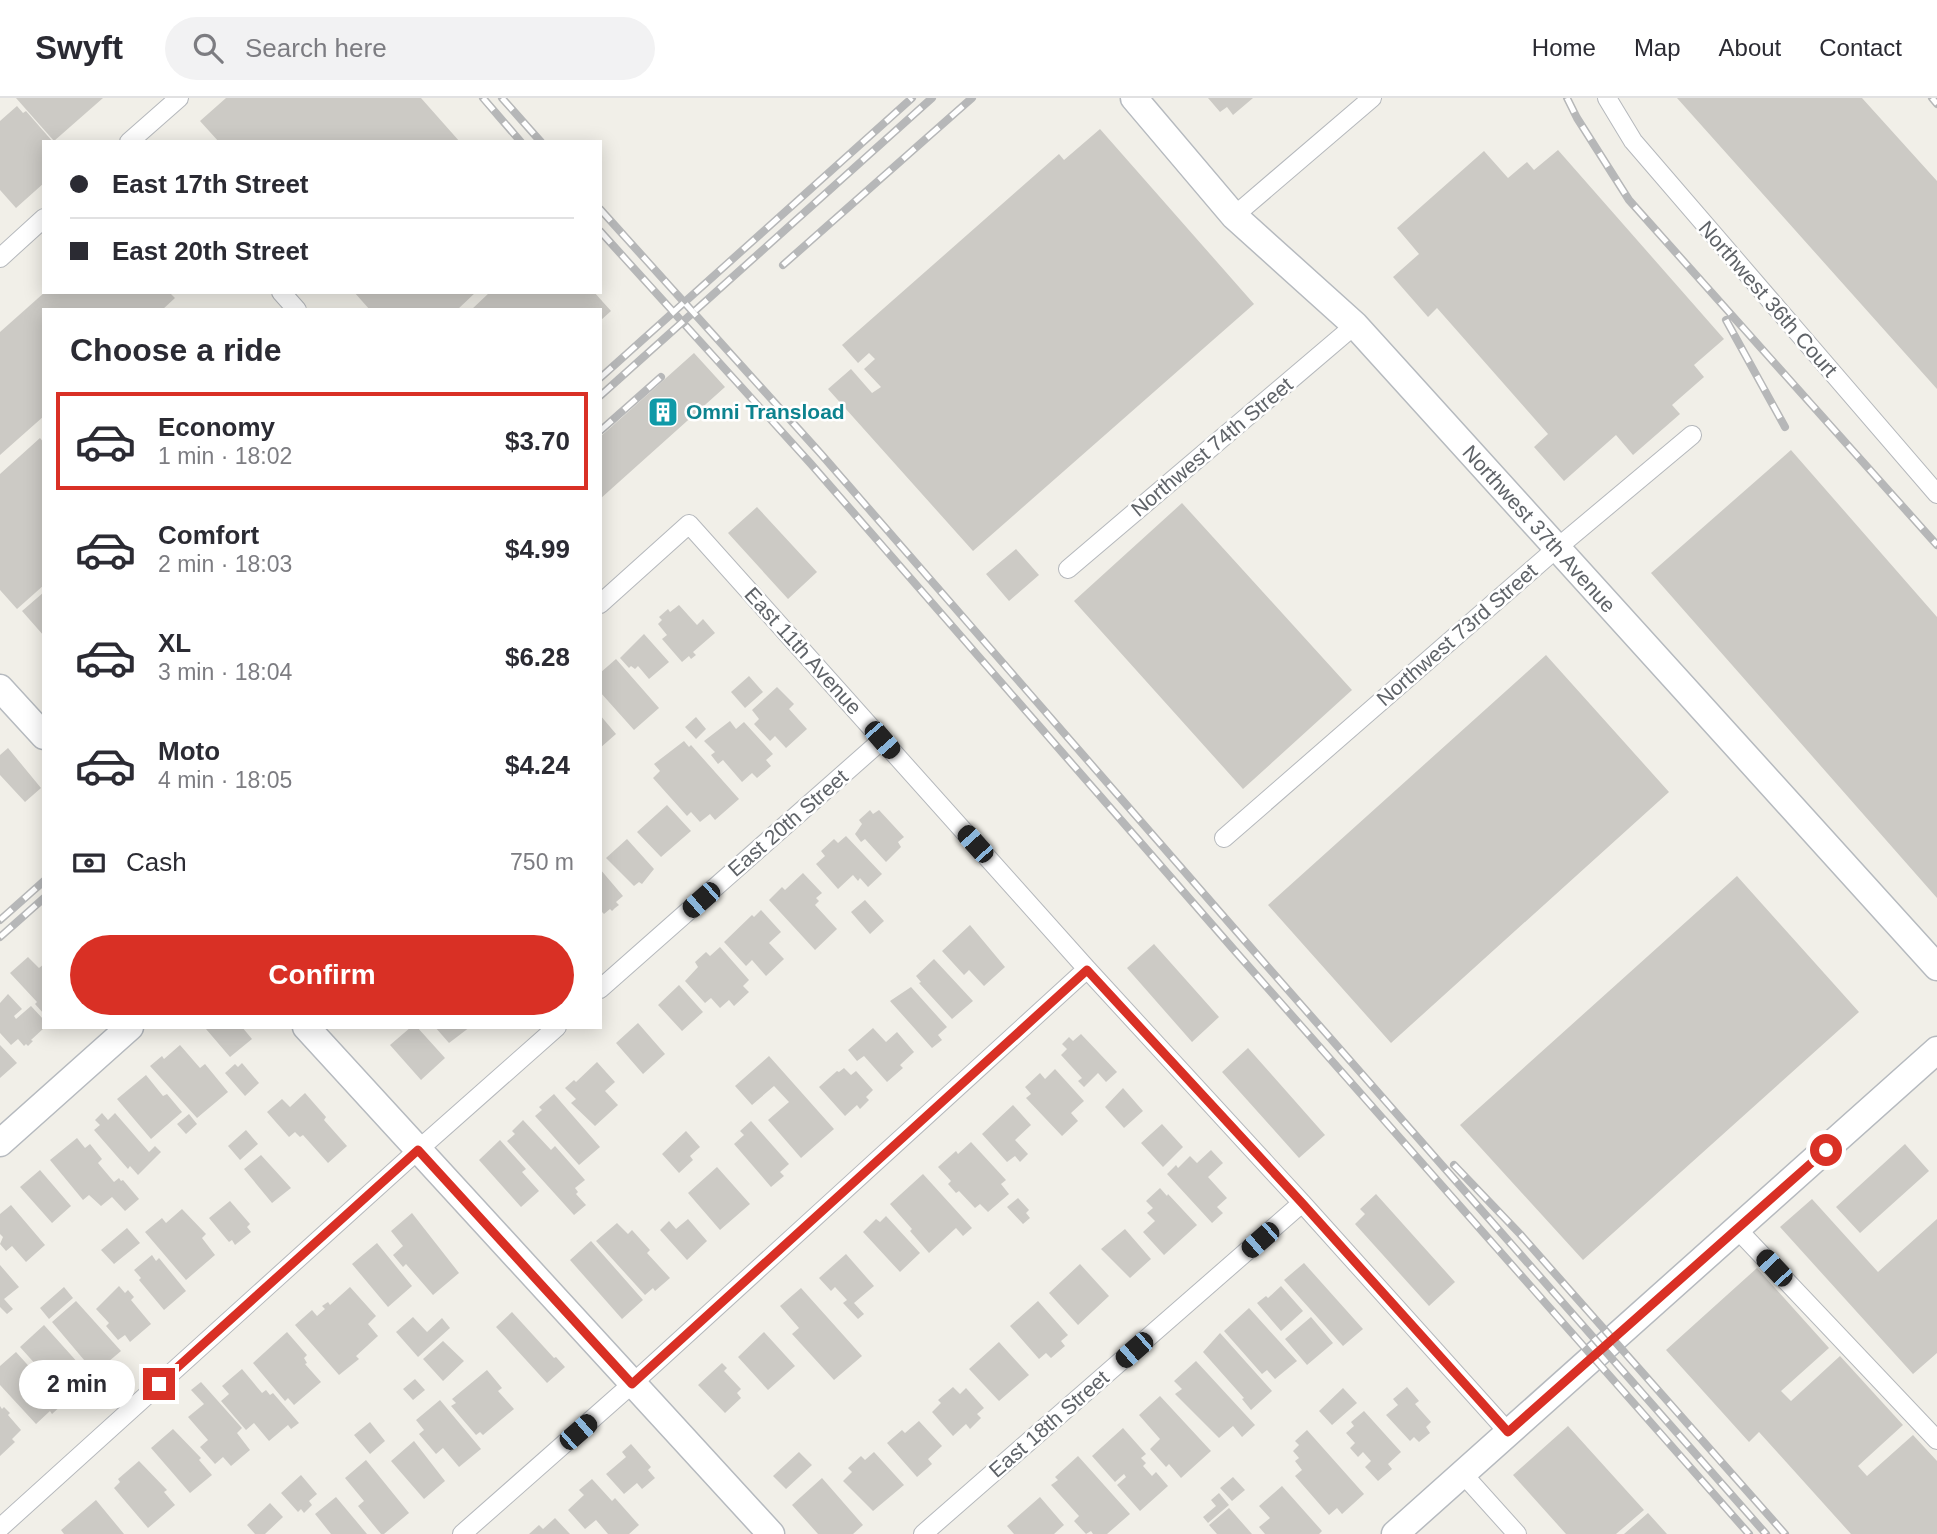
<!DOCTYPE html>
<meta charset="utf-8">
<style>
body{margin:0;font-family:Helvetica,sans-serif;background:#f2f2f3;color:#2b2b33;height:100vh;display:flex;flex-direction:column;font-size:26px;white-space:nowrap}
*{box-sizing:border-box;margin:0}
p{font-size:23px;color:#7c7c81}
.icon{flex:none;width:38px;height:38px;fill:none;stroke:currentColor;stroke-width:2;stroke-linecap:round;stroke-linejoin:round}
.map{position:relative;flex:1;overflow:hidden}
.sheet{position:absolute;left:42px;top:210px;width:560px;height:721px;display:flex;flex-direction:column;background:#fff;border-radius:0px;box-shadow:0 4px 18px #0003}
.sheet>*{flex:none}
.top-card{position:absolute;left:42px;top:42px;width:560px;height:154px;border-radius:0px;box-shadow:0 4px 18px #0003;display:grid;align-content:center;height:154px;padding:0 28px;background:#fff}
.end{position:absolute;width:32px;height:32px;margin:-16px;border:9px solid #d93025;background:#fff;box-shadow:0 0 0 4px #fff}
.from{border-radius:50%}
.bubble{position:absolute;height:49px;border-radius:24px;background:#fff;box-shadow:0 4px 18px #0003;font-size:23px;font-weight:800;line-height:49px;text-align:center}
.car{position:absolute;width:21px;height:42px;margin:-21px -10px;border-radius:9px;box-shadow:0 0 5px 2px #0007;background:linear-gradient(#222 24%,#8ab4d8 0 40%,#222 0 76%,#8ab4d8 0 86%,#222 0)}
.top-card b{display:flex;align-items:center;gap:24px;height:66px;font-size:26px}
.top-card b+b{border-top:2px solid #e1e1e2}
.top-card i{width:18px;height:18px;background:#2b2b33}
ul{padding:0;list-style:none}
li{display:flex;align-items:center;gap:21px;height:98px;margin:0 14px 10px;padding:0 14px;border:4px solid transparent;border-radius:0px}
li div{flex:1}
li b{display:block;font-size:26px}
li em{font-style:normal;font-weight:800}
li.on{border-color:#d93025}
li>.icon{width:63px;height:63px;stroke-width:1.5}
h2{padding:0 28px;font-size:32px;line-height:84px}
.pay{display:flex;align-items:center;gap:18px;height:77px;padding:0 28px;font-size:26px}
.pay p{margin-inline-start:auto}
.cta{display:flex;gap:14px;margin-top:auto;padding:14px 28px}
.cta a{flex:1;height:80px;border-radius:42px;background:#d93025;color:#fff;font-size:28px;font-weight:800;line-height:80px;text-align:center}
header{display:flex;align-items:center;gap:42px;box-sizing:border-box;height:98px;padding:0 35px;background:#fff;border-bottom:2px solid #e1e1e2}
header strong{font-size:33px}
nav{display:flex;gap:38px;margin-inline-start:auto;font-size:24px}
.search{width:490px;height:63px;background:#f2f2f3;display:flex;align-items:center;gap:18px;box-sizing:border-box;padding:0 24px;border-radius:38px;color:#7c7c81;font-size:26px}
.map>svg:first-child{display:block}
.building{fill:#cccac5}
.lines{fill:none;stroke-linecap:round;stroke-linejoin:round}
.street-casing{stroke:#b5b8bc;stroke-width:20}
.secondary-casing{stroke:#b6babf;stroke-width:29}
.street{stroke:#fff;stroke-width:18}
.secondary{stroke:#fff;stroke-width:26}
.rail-casing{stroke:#b6b7b8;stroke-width:8}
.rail{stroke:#fff;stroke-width:5;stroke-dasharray:16;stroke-linecap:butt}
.route{stroke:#d93025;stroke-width:9}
.labels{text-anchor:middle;stroke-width:5;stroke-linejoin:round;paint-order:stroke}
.street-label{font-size:21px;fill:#5f6368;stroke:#fff}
.culture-label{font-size:21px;font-weight:bold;fill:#0d838f;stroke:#fff;text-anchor:start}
</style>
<header>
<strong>Swyft</strong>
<div class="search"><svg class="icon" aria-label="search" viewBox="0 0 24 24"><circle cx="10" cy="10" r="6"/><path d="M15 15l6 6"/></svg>Search here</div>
<nav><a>Home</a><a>Map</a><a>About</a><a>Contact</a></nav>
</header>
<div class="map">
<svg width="1937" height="1436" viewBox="0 0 1937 1436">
<rect width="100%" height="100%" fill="#f1efe8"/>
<!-- building -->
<path class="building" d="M16,0h87l-49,43z
M226,0h195l39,44h-241l-19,-21z
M1208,0h45l-20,17 -6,-8 -7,5z
M1677,0h185l75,83v208z
M17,8l6,7 3,-2 27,31h-9v41l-28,25 -16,-18v-69z
M1100,31l154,175 -281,247 -145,-162 23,-20 21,24 9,-6 -17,-18 11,-10 -6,-6 -11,10 -16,-18 217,-191 5,6z
M1558,52l166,189 -30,26 10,12 -32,28 8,9 -47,41 -17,-20 -52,46 -30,-34 14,-13 -111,-126 -9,9 -35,-40 26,-23 -22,-26 87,-77 24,27 19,-16 7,8z
M45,194h124l6,6 -13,12h-118v106l-44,39v-123z
M354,194h122l-19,18h-87z
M490,194h104l17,19 -11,10v-11h-129z
M694,255l31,34 -125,112v-62z
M40,340l4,5v142l-27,24 -17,-19v-116z
M1791,352l146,167v281l-286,-325z
M1182,405l170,187 -109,99 -169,-188z
M757,409l60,65 -29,27 -60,-66z
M1016,451l23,26 -30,26 -23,-27z
M44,494v44l-22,-25z
M679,507l18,20 6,-6 12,14 -22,19 3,3 -5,4 -2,-3 -7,6 -20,-23 5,-4 -9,-11 4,-4 -3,-3 9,-8 2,3z
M644,536l25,28 -20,17 -11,-13 -3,3 -4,-3 -2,2 -9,-10z
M1546,557l123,137 -278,251 -123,-138z
M616,561l43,49 -25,22 -34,-38v-19z
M749,578l14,16 -18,16 -14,-16z
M777,589l17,17 -5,5 18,20 -21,19 -11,-12 -5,5 -16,-17 5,-5 -7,-9z
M600,617l16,19 -16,14z
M696,619l10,12 -10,10 -11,-12z
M730,623l6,8 8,-7 29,32 -7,6 5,6 -14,12 -5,-5 -10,9 -19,-22 -5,4 -7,-9 4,-3 -11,-11z
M684,643l5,6 2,-2 48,54 -24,21 -5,-6 -10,8 -9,-10 -4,4 -34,-38 7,-7 -6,-7z
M8,650l33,40 -16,14 -25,-27v-20z
M667,707l24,26 -30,26 -24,-25z
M870,712l3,4 6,-4 25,27 -6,5 3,5 -15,15 -21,-23 -4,3 -6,-8 7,-10 -3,-4z
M846,738l36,38 -14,13 -8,-9 -2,3 -5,-6 -15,14 -22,-25 9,-8 -4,-5 13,-12 4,4z
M627,741l27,30 -12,15 -3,-2 -5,4 -28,-28z
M600,771l23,27 -7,6 3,3 -4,3 -3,3 -2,-2 -6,5 -4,-4z
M803,775l19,20 -6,5 3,3 -4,4 22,24 -22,21 -46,-50 13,-13 3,3z
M1737,778l122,136 -276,248 -123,-135z
M865,802l19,21 -14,13 -19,-22z
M761,812l20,22 -12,11 15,16 -18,17 -14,-16 -6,6 -22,-24 28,-27 2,2z
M970,827l35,42 -21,19 -15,-16 -5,5 -22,-24z
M1154,846l65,73 -27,25 -65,-74z
M720,849l29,33 -6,6 6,6 -15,14 -5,-6 -9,8 -9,-10 -6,5 -20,-22 13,-14 -3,-5 11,-10 4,4z
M28,859l11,11 5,-4v50l-9,-10 2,-2 -27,-29z
M934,861l39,42 -21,18 -33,-36 2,-1 -5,-6z
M679,887l24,27 -21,19 -24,-26z
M911,889l36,40 -9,8 4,5 -10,8 -42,-47z
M8,896l14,15 -8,7 2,3 15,-13 13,14v8l-13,12 2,1 -5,5 -2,-2 -2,2 -6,-7 -7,6 -11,-12v-30z
M638,925l27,31 -22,20 -27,-31z
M207,929h35l10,12 -22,18 -24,-28z
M411,929h6l28,31 -24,22 -31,-35z
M435,929h35l-21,16z
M873,930l13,14 11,-10 17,20 -14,13 3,3 -16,14 -23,-26 -7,5 -9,-11z
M1081,936l36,38 -11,10 -8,-9 -14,14 -6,-6 4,-3 -21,-23 6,-6 -5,-5 7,-7 4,4z
M0,947l17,18 -17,15z
M180,947l20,23 5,-4 23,28 -31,26 -47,-52 12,-10 2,3z
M1248,950l77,87 -26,23 -77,-86z
M769,958l65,73 -33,29 -33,-38 21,-18 -15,-16 -22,19 -17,-19z
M597,964l18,20 -10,9 13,14 -23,21 -24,-23 5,-4 -11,-11 9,-8 2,2z
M242,965l17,20 -14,13 -20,-23 10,-9 3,3z
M844,970l7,7 5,-4 17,19 -7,7 3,3 -9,9 -3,-4 -12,11 -26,-29 18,-16 2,1z
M1055,971l29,32 -13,12 7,8 -16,15 -36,-38 5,-4 -6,-7 15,-14 5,6z
M146,977l17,21 4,-2 15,18 -31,27 -34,-40z
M1123,990l20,23 -19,17 -19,-21z
M305,995l21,24 -2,3 23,26 -19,17 -25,-28 -3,2 -5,-5 -6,5 -22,-25 15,-13 8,8z
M554,996l46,53 -21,18 -44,-49 7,-6 -3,-3z
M1013,1007l18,20 -16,15 13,14 -8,8 -5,-6 -8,6 -25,-28z
M102,1015l6,7 7,-7 34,39 6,-6 6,6 -23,23 -8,-9 -2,3 -34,-39 6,-5 -5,-5z
M189,1016l8,10 -11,10 -9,-10z
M523,1022l28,30 4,-4 30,34 -10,8 3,4 -2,2 10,11 -12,10 -67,-74 8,-7 -3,-3z
M751,1023l38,43 -9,8 4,4 -13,11 -37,-43 10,-9 -4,-4z
M1162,1026l21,23 -20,20 -22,-24z
M246,1032l12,14 -18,16 -12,-14z
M686,1033l14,16 -10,9 3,4 -14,13 -17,-19z
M77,1040l8,10 5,-4 12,15 -4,4 16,19 5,-4 2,3 2,-1 16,19 -14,12 -13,-14 -11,9 -12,-11 -6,5 -33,-40z
M500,1042l26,29 -4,3 17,19 -18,16 -42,-47z
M971,1044l35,38 -5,4 8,10 -21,18 -8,-8 -5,4 -16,-17 -3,2 -8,-9 3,-3 -13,-14 18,-16 2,3z
M1905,1046l24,27 -69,62 -24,-26z
M1211,1052l12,13 -15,14 19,21 -10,9 6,6 -11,10 -45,-49 9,-9 2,3 12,-12 7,7z
M261,1057l30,33 -19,15 -28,-34z
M717,1069l33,37 -30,26 -32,-37z
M40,1072l31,36 -19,17 -32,-36z
M923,1076l49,54 -9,8 -7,-8 -27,25 -19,-22 2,-2 -22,-25z
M1160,1090l7,8 1,-2 29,31 -33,30 -21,-23 12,-11 -8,-8 6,-5 -7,-7z
M1376,1096l79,88 -26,24 -74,-82 10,-10 -5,-5z
M1018,1100l11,12 -3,3 4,5 -7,6 -16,-17z
M1812,1101l66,73 59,-53v134l-24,21 -133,-147z
M230,1103l20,23 -3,3 4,5 -16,13 -3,-5 -3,2 -20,-24z
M11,1107l34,40 -19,17 -14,-16 -6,5 -6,-7 3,-7 -3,-3v-20z
M182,1111l24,25 -4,4 13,17 -29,25 -41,-48 17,-14 4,5z
M412,1115l47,60 -26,22 -27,-31 -3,3 -10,-12 10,-9 -12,-15z
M886,1118l34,37 -20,19 -37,-40 13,-13 4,3z
M688,1121l19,22 -20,19 -27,-30 9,-9 7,8z
M617,1125l11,11 4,-4 18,20 -3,3 23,25 -15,13 -2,-3 -8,7 -49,-54z
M127,1130l13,15 -26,21 -13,-14z
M1125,1131l26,30 -21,19 -29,-29z
M591,1143l52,59 -21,19 -52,-59z
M377,1145l35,43 -24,21 -36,-43z
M846,1156l28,32 -20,17 10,11 -6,5 -15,-16 4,-3 -12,-13 -4,4 -12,-13z
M152,1157l4,6 3,-3 27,33 -22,19 -25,-30 2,-2 -7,-8z
M1304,1165l59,66 -20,17 -59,-66z
M1080,1166l29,32 -31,29 -29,-32z
M0,1167l19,22 -15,12 9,10 -6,5 -7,-7z
M1757,1170l72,80 -48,43 10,10 49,-45 63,69 -45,41 9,10 46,-41 24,26v73h-86l-92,-102 -10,10 -83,-92z
M119,1188l6,7 3,-3 6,7 -3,3 20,24 -21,18 -5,-7 -7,5 -12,-14 3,-3 -13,-14z
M1281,1188l22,25 -22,20 -24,-28 9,-7 2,2z
M64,1189l9,11 -24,21 -9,-11z
M350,1189l26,29 -8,8 10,12 -22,20 3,3 -20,16 -44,-50 17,-15 5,6 8,-7 -3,-3 6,-4 2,3z
M801,1190l61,68 -28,24 -42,-46 7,-6 -19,-22z
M76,1203l45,50 -26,22 -43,-51z
M1038,1203l30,34 -7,6 4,5 -14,12 -5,-5 -7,6 -29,-33z
M1249,1210l48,53 -22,18 -8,-9 -5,4 -38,-43z
M512,1214l42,46 2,-1 9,10 -18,16 -51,-56z
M413,1219l14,15 15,-14 8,10 -32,29 -22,-25z
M1311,1219l22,26 -26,22 -22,-26z
M44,1227l44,49 -24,22 -44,-49z
M287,1234l20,23 -3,3 3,5 -2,1 16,18 -27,23 -6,-7 -3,3 -32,-38z
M764,1234l31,34 -27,24 -30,-33z
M1220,1235l52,58 -21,19 -9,-11 2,-1 -41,-46z
M443,1243l21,20 -21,20 -20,-22z
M999,1244l30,33 -30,26 -30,-32z
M16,1254l47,52 -11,10 -2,-3 -14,13 -36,-39v-19z
M1196,1263l59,64 -13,12 -9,-11 -14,12 -44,-44 7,-5 -8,-8z
M722,1265l5,5 -3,3 17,18 -4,4 4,5 -16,15 -27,-28z
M242,1271l20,24 4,-3 4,5 3,-2 26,30 -8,6 -3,-4 -19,16 -15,-18 -8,7 -25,-29 8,-7 -7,-8z
M487,1272l15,18 -4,3 16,18 -31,26 -3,-3 -4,3 -25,-29 5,-3 -4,-4z
M415,1281l10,11 -12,10 -10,-11z
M201,1284l41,46 -5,5 13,17 -19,16 -8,-9 -8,7 -15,-17 8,-7 -20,-23 16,-13 -13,-14z
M953,1289l7,7 6,-6 18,20 -7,6 4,4 -11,11 -4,-5 -13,12 -21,-24 9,-9 -3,-3z
M1407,1289l12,14 -4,3 16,18 -5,5 4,6 -11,9 -5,-5 -4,4 -24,-26 12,-10 -5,-6z
M1343,1290l14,15 -25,22 -13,-14z
M1160,1298l51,55 -30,27 -12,-14 -3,3 -16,-18 10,-10 -21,-24z
M440,1302l41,49 -22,18 -16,-19 -7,6 -17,-20 5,-4 -8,-10z
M0,1308l2,3 2,-2 6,6 -2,2 13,15 -9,9 3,3 -15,14z
M1364,1313l37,41 -13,12 4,5 -14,12 -13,-14 6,-6 -8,-9 -5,5 -8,-9 5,-5 -9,-10 8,-7 -3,-4z
M919,1323l23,25 -14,13 4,5 -15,13 -30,-34 15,-13 3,3z
M370,1324l15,19 -15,13 -16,-19z
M1568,1328l76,84 -28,24h-50l-53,-59z
M1123,1330l23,26 -5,4 5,5 -3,3 9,10 4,-4 12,14 -28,25 -23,-26 9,-8 -2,-3 -9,8 -23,-26z
M173,1331l28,29 -2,2 13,15 -22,18 -39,-45z
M1307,1332l57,64 -22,20 -5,-6 -8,7 -34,-39 7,-6 -7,-9 4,-3 -6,-7 6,-6 -4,-4z
M414,1343l31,40 -21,18 -33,-38z
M631,1346l20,23 -3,3 7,8 -13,11 -5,-6 -13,11 -18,-20 20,-17 -4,-5z
M799,1354l13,13 -26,24 -13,-13z
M874,1354l30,33 -31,26 -30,-30 9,-9 -4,-4 13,-12 4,4z
M1078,1358l52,58 -23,20h-14l-2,-3 -5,3 -12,-13 5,-5 -28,-31 7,-5 -3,-3z
M366,1362l43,53 -25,21h-3l-23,-28 6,-5 -19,-23z
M139,1363l28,29 -3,2 11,13 -27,23 -34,-40 6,-6 -2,-3z
M301,1377l16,19 -8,7 3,4 -8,8 -3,-4 -3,3 -17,-19z
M1233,1379l12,13 -13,11 -12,-13z
M822,1380l41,47 -10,9h-35l-26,-29z
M592,1381l20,22 3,-3 24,27 -10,9h-21l-12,-14 -11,9 -17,-19 16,-15 -5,-5z
M1282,1388l40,45 -3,3h-54l-6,-7 11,-9 -11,-12z
M1219,1395l10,12 -21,18 -5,-6 13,-11 -5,-6z
M336,1399l31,37h-36l-16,-20z
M1040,1399l24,28 -10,9h-40l-7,-8z
M96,1402l28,34h-60l-3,-4z
M270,1405l13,14 -18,17h-10l-8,-9z
M1229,1410l23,26h-35l-8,-9z
M1648,1415l19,21h-43z
M555,1420l15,16h-41l10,-9 4,4z"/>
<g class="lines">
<!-- street casing -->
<g class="street-casing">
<path id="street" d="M1607,0l26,43 304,353
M129,44l50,-44
M1234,118l138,-118
M0,160l44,-40
M281,194l16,18
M1068,471l287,-244
M600,506l89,-80 398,445 215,234 206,229
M1224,740l333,-290 135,-113
M600,891l282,-249
M1738,1132l199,210
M1463,1376l54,60
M0,1430l418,-378 139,-123
M462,1436l170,-150 455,-415
M923,1436l379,-331"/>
</g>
<!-- secondary casing -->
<g class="secondary-casing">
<path id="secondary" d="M1134,0l100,118 121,109 582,642
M0,590l44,48
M306,929l465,507
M0,1045l130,-116
M1395,1436l542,-484"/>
</g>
<!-- street -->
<use href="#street" class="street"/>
<!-- secondary -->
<use href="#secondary" class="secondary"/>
<!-- rail casing -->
<g class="rail-casing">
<path id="rail" d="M483,0l38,44
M502,0l39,44
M1567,0l10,20 52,82 308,345
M1932,0l5,6
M600,111l221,245 424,487 521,593
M600,133l211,233 424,487 514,583
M783,167l189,-167
M1726,222l59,107
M600,280l312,-280
M600,298l332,-298
M600,333l61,-54
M0,822l44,-39
M0,839l44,-39
M1454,1067l66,69 265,300"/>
</g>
<!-- rail -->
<use href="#rail" class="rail"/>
</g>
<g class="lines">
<!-- route -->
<path class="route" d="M159,1286l259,-234 214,234 455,-414 215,233 206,229 318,-282"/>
</g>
<!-- icons -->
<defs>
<g id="building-square" transform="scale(1.575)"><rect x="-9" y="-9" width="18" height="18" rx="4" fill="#0f9aa8" stroke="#fff"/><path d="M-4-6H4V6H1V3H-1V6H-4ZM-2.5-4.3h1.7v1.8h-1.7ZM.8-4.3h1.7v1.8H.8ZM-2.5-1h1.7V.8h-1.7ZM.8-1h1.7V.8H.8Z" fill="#fff"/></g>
</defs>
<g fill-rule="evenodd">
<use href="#building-square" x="663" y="314"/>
</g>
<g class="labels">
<!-- street labels -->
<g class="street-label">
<text transform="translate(1768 201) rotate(49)" y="7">Northwest 36th Court</text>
<text transform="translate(1212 349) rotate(-40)" y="7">Northwest 74th Street</text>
<text transform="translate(1539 431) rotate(48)" y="7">Northwest 37th Avenue</text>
<text transform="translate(1457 537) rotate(-41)" y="7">Northwest 73rd Street</text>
<text transform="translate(803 553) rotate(48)" y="7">East 11th Avenue</text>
<text transform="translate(788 725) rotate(-41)" y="7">East 20th Street</text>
<text transform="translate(1049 1326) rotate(-41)" y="7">East 18th Street</text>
</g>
<!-- culture labels -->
<g class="culture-label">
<text x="686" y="321">Omni Transload</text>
</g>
</g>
</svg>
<i class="end from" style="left:1826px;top:1052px"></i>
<i class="end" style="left:159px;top:1286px"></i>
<div class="bubble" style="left:19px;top:1262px;width:116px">2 min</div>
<i class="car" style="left:882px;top:642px;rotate:139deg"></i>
<i class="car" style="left:975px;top:746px;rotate:318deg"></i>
<i class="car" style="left:701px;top:802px;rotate:229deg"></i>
<i class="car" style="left:1260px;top:1142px;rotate:229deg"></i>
<i class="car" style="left:1774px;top:1170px;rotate:317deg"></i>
<i class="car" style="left:1134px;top:1252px;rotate:229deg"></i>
<i class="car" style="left:578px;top:1334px;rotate:49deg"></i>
<div class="top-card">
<b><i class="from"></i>East 17th Street</b>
<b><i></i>East 20th Street</b>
</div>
<section class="sheet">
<h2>Choose a ride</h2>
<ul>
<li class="on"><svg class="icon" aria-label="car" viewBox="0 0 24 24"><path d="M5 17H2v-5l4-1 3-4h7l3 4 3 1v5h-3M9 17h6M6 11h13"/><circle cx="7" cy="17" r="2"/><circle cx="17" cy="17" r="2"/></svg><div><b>Economy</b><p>1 min · 18:02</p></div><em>$3.70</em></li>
<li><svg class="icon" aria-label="car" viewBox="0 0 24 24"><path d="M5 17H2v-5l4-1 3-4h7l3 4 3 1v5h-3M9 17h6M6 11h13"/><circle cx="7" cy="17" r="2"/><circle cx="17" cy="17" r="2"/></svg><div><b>Comfort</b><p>2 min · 18:03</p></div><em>$4.99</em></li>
<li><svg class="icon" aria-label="car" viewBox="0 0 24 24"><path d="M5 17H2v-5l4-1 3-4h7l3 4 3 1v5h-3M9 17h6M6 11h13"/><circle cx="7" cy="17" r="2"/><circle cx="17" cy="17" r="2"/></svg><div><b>XL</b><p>3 min · 18:04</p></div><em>$6.28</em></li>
<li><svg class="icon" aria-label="car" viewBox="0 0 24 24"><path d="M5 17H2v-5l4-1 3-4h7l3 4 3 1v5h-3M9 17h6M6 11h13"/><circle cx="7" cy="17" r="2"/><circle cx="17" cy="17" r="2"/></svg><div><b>Moto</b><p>4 min · 18:05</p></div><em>$4.24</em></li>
</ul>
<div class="pay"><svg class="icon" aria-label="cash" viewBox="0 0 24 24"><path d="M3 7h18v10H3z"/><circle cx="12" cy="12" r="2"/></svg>Cash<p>750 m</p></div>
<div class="cta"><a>Confirm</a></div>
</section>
</div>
